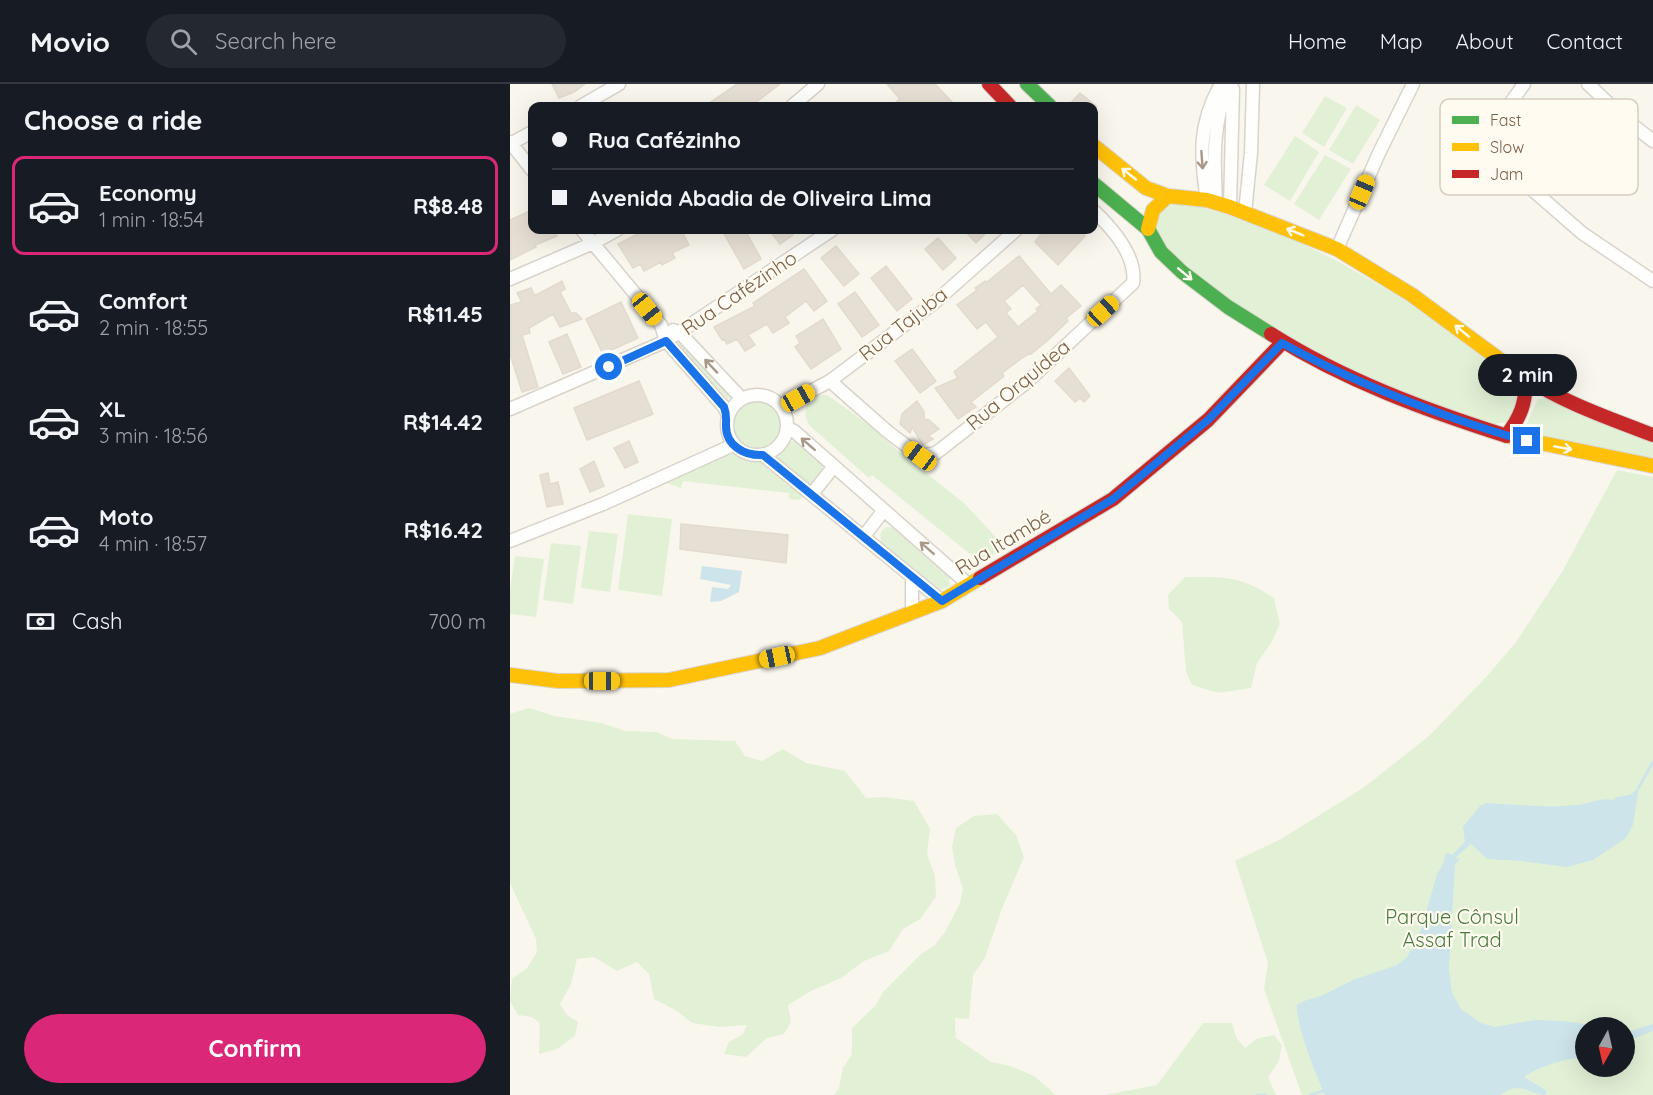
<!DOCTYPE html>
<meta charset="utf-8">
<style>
body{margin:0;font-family:Quicksand,sans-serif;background:#242831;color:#f1f3f6;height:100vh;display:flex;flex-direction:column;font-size:22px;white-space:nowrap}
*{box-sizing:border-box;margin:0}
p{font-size:20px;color:#9ea1a6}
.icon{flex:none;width:33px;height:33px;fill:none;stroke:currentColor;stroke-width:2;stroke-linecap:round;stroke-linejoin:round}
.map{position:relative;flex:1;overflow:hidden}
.panel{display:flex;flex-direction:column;background:#171b24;width:510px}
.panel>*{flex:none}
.guide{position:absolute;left:18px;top:18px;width:570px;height:132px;border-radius:12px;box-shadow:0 6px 24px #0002;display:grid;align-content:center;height:132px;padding:0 24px;background:#171b24}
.needle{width:39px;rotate:188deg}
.tools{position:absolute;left:1065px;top:933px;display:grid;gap:12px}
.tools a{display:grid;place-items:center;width:60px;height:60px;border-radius:50%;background:#171b24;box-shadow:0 6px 24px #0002;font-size:30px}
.end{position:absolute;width:27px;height:27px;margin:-14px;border:8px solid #1a73e8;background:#fff;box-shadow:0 0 0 3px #fff}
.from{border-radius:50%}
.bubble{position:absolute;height:42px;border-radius:21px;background:#171b24;box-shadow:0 6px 24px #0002;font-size:20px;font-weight:800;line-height:42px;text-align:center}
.car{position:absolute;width:18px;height:36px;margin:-18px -9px;border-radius:8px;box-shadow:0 0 4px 2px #0007;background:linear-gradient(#f5c518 24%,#345 0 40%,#f5c518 0 76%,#345 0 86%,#f5c518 0)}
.guide b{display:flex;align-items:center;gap:21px;height:57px;font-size:22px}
.guide b+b{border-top:2px solid #363941}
.guide i{width:15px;height:15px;background:#f1f3f6}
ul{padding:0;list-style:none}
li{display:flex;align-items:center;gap:18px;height:99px;margin:0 12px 9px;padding:0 12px;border:3px solid transparent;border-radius:12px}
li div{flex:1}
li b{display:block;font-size:22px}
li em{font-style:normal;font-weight:800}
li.selected{border-color:#db2777}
li>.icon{width:54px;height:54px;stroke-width:1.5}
h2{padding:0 24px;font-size:27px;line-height:72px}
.pay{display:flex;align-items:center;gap:15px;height:66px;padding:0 24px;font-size:22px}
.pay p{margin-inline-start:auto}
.primary-button{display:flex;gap:12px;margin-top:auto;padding:12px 24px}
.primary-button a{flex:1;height:69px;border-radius:36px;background:#db2777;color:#fff;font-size:24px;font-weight:800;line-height:69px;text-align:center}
header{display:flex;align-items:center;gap:36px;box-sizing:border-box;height:84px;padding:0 30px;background:#171b24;border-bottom:2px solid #363941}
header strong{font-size:28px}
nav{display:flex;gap:33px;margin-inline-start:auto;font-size:21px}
.search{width:420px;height:54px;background:#242831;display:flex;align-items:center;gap:15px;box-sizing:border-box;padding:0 21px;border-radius:33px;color:#9ea1a6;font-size:22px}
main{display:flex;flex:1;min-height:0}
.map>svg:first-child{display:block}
.green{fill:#e2f1d6;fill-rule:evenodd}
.water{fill:#cde4eb}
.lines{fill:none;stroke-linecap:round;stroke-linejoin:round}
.stream{stroke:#cde4eb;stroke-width:3}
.building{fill:#e6dfd4;stroke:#e3dace;stroke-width:1.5;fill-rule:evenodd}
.street-casing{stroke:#d9d3cb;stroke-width:15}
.fast-casing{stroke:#dad3ca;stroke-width:16}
.slow-casing{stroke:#dad3ca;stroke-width:16}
.jam-casing{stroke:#dad3ca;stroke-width:16}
.street{stroke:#fefefc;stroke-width:12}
.fast{stroke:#4caf50;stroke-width:14}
.slow{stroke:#ffc107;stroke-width:14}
.jam{stroke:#c62828;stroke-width:14}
.oneway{stroke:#a99888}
.oneway2{stroke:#fffbf0}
.route{stroke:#1a73e8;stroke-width:8}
.labels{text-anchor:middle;stroke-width:4.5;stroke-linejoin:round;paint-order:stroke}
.street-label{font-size:20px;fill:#7b6149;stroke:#fffbf0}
.park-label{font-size:20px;fill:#477b3d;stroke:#fffbf0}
.key{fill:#fffbf0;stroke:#d7cdbe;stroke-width:1.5}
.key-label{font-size:16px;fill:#7b6149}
</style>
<header>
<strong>Movio</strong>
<div class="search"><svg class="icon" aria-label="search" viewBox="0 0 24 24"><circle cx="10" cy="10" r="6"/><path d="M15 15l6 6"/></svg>Search here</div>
<nav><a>Home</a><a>Map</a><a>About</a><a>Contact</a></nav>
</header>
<main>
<section class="panel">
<h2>Choose a ride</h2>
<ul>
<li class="selected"><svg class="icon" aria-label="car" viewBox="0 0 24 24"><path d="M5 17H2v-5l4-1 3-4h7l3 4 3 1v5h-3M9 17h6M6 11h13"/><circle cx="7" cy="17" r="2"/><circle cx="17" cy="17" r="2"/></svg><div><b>Economy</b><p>1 min · 18:54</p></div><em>R$8.48</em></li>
<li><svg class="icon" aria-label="car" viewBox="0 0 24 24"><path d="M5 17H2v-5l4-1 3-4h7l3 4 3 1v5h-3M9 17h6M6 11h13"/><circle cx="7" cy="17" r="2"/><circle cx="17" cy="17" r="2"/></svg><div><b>Comfort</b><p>2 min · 18:55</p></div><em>R$11.45</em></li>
<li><svg class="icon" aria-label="car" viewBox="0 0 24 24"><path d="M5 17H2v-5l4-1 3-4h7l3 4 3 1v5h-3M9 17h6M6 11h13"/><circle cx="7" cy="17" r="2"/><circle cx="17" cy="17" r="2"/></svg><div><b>XL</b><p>3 min · 18:56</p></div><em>R$14.42</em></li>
<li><svg class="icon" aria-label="car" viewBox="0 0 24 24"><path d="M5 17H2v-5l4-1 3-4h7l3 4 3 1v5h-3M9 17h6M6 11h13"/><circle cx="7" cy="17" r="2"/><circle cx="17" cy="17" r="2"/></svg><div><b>Moto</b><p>4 min · 18:57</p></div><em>R$16.42</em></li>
</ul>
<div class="pay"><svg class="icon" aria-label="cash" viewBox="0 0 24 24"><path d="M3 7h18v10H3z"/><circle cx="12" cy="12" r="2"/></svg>Cash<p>700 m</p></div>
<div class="primary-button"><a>Confirm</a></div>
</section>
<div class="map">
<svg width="1143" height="1011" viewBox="0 0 1143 1011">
<rect width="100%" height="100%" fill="#f9f6ed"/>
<!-- green -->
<path class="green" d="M815,12l22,12 -23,39 -22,-14z
M846,21l24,15 -27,44 -24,-14z
M785,52l24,16 -29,49 -26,-16z
M815,71l26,14 -32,51 -25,-16z
M676,119l42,12 63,24 41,19 75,43 93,69 17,17 3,16 -12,19 -19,3 -181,-70 -122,-87 -32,-37 2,-14 16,-13z
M173,258l48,53 -3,4 -50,-54z
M310,311h7l10,7 32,23 27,24 69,55 41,44c-13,7 -21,13 -36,6l-98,-79 -3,3 -60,-53 -4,-10 2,-12z
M1035,314l108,42v25l-128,-33 1,-7 12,-26z
M221 341a26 26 0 1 1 52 0a26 26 0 1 1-52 0Z
M282,357l7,1 24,20 -1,8 -11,13 -4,1 -29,-23c-1,-8 6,-17 14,-20z
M224,367l9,7 20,2 41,35 -5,5 -10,-1v-6l-106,-12 -2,7 -20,-7z
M1107,386l36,7v618h-351l-38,-106 4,-26 -33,-102 46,-22 82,-51 66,-52 59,-61 28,-33 46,-70zM1076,944h38v38h-38z
M118,430l44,5 -10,77 -44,-6z
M377,443l9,1 53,47 1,10c-5,5 -8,5 -14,4l-55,-46c-1,-8 -2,-12 6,-16z
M79,447l29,3 -8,58 -29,-4z
M41,459l30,3 -8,58 -30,-4z
M5,472l29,3 -8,58 -26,-3v-24z
M675,493c40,0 54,-2 89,21l6,26 -9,19 -14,20 -6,25 -33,5 -26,-8 -6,-13 -4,-50 -13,-13 -1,-14z
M19,624l25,8 47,7 25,8 30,1 17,7 62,2 10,15 17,5 21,-12 23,14 39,8 21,27 19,-1 29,4 16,28 -3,25 8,22 1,21 -16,22 -17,10 -14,22 -25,10 -23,17 -30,13 -23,14 3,17 -7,12 -17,4 -21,19 -22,-3 5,-12 14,-8 4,-9 -27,2 -28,-4 -15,-12 -23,-12 -5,-25 -12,-12 -20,9 -23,-14 -17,2 -6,25 -11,20 7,11 11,7 -3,14 -18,13 -18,5 1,-31 -8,-6 -14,-2 -8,-14 2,-22 15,-11 10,-16 -1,-13 -26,-56v-169z
M487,730l19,21 8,22 -23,54 -16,47 -12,17 -4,44 -14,-1 1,20 35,24 19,4 24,10 22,19h-222l5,-7 4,-20 9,-14v-26l24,-23 7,-13 38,-38 13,-8 11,-14 15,-29 3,-14 -8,-24 -3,-18 4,-19 18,-12z
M693,939h29l4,14 9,11 11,-9 18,-4 8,10 -3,16 -11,16 8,18h-172l53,-10z"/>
<!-- water -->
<path class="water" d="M192,482l40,5 -3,21 -18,9 -11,1 2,-15 16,2 3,-4 -31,-6z
M1129,703l-6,38 -7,13 -33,22 -26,7 -46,-6 -34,-2 -16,-15 -17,15 6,-1 -5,7 -6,104 3,23 9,17 20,14 13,4 40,-7 29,1 42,6 -19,1 -1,29c-21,2 -43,8 -61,20l23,14 -2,4c-19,-2 -25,-14 -45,0h-175c-10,-23 -28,-66 -28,-90l7,-4 17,-5 32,-16 44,-15 10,-8 14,-27 16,-56 7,-12 1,-7 3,-2 4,2 13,-13 -2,-15 17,-21 7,-3c30,2 61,5 90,2 13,-2 25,-8 37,-5l2,-3 14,-2z
M1143,940v7l-23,9 -2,-8z"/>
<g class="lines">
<!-- stream -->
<path class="stream" d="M1129,703l14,-25
M747,1011h9
M800,1011l13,-4"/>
</g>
<!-- building -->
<path class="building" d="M42,0h33l-11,8 -15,6z
M227,0h43l-25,19 3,3h-53z
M377,0h48l18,19 -4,3h-58l9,-7z
M570,9l16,13h-28z
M22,126v20h22l3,6 -22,9 1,2 -26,13v-40z
M135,146h36l8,15 -17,8 3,5 -13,7 -1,-3 -17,9 -4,-7 -7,4 -15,-24z
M212,146h23l16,29 -17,10z
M259,146h21l3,5 -13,9z
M454,146h25l-13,13z
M534,146h35l6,6 -27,29 -23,-23z
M428,154l18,20 -13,12 -18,-21z
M326,162l23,28 -15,12 -23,-28z
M509,172l32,38 10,-9 20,21 -15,12 2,3 -21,20 -16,13 -1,-1 -8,5 -20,15 2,3 -33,26 5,5 -18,12 -23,-31 23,-10 -4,-6 44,-35 -12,-15 -9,7 -20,-24 20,-15 -2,-2 10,-7 2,1zM513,201l18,20 -5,4 2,2 -20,16 -12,-14 5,-4 -7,-8z
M376,182l26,33 -15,12 -26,-33z
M294,185l23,32 -13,10 -8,-10 -21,16 4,6 -16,10 -6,-9 -19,11 7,10 -10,6 -8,-12 -10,5 -3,-5 -2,1 -8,-13 41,-21 -2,-3z
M52,197l3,8 -5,3 11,21h5l6,6 -22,8 -7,-13 -24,14 1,5 -8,2 16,52 -16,5 -12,-38v-49l12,-3 -5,-9 14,-5 3,7 4,-1z
M345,208l24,33 -17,12 -24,-33z
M111,218l17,36 -35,16 -17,-35z
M313,235l18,30 -30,20 -16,-22 5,-4 -4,-7z
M57,250l14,33 -18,7 -14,-32z
M402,265l24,32 -16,12 -25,-32z
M559,284l21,28 -6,6 -4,-4 -5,4 -20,-21z
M129,297l14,33 -66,26 -13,-32z
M407,317l7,11v7l5,1 10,9 -11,7 5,3 -10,6 -11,-18 -2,6 -10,-9 2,-10z
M119,357l9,21 -13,6 -11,-20z
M84,377l10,25 -14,6 -10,-23z
M38,389l2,11 8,-2 5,22 -16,3 -7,-32z
M171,440l107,11 -2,28 -106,-14z"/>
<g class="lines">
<!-- street casing -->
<g class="street-casing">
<path id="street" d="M1014,0c-18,27 -44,51 -20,81l78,68 71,48
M1078,0l37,35 28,22
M71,22l38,-22
M282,22l26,-22
M0,58l22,28
M0,60l22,-12
M697,116c-7,-44 -9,-76 14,-116
M706,118c-2,-41 -4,-77 12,-116
M720,123l3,-118
M735,128l6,-59 2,-67
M72,146l79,95 5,16 58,66 4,8
M827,165l42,-96 34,-69
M0,195l83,-36 24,-13
M163,246l7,3 61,65
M320,297l58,51 32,24 16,-3 91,-71 106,-99c4,-27 -20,-54 -39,-72
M217 341a30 30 0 1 1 60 0a30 30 0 1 1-60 0Z
M271,323l49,-26 105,-79 81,-72
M0,325l156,-68 166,-111
M277,344l7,3 175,154
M253,371l179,146
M302,410l22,-28
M354,452l20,-26
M0,457l93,-37 130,-59
M402,528v-36"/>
</g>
<!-- fast casing -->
<g class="fast-casing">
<path id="fast" d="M517,0l23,22
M584,100l54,45 13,23 21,20 46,35 43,27"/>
</g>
<!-- slow casing -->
<g class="slow-casing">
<path id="slow" d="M584,62l52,42 22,8 39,4 23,7 107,42 75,46 95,70
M638,145l5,-19 15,-14
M997,352l146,30
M0,591l48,6 111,-1 151,-32 122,-47 38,-23"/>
</g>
<!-- jam casing -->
<g class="jam-casing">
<path id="jam" d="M479,0l21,22
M761,250c73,46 154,76 236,102
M997,281c44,33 95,51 146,70
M996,352c14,-18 21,-34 19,-57
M470,494l133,-79 95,-79 74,-77"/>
</g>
<!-- street -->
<use href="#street" class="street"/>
<!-- fast -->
<use href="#fast" class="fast"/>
<!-- slow -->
<use href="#slow" class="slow"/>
<!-- jam -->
<use href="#jam" class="jam"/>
</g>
<!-- one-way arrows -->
<defs><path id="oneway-shaft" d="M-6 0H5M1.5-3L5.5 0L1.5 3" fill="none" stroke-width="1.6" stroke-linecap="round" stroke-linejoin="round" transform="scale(1.5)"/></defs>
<g class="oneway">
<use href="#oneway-shaft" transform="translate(692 76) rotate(86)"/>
<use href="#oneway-shaft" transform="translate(201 282) rotate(-133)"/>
<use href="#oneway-shaft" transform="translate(298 360) rotate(-139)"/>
<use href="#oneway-shaft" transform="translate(417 464) rotate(-139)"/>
</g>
<g class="oneway2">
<use href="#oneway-shaft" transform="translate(619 90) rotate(-142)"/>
<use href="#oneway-shaft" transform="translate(785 148) rotate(-158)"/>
<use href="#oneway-shaft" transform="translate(675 190) rotate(40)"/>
<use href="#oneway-shaft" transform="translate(952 247) rotate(-141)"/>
<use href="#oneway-shaft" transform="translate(1053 364) rotate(10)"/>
</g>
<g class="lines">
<!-- route -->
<path class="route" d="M99,283l57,-26 58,66c3,8 2,10 2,19 0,20 19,30 37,29l179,146 171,-102 95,-79 74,-77c56,31 114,55 174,76 24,8 47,16 71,22"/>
</g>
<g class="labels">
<!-- street labels -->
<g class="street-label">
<text transform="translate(229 209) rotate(-34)" y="7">Rua Cafézinho</text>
<text transform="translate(393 240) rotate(-38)" y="7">Rua Tajuba</text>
<text transform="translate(508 301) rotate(-40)" y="7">Rua Orquídea</text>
<text transform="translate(493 458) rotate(-31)" y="7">Rua Itambé</text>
</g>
<!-- park labels -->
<g class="park-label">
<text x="942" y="840">Parque Cônsul<tspan x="942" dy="23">Assaf Trad</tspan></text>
</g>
</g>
<!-- legend -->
<rect x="930" y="15" width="198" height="96" rx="9" class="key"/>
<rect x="942" y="32" width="27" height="8" fill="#4caf50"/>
<rect x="942" y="59" width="27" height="8" fill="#ffc107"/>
<rect x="942" y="86" width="27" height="8" fill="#c62828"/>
<g class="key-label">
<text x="980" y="42">Fast</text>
<text x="980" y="69">Slow</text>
<text x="980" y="96">Jam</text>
</g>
</svg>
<div class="tools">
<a><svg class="needle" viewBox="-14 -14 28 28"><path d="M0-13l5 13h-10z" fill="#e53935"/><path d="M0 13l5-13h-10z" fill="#9ea1a6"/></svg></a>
</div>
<i class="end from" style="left:99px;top:283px"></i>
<i class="end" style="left:1017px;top:357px"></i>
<div class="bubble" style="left:968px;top:270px;width:99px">2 min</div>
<i class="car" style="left:852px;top:108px;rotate:23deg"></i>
<i class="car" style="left:137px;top:225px;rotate:141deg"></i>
<i class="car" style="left:593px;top:227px;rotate:47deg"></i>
<i class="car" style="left:288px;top:314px;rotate:61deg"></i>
<i class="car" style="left:410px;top:372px;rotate:307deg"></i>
<i class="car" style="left:267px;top:573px;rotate:258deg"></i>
<i class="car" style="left:92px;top:597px;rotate:90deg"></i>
<div class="guide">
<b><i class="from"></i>Rua Cafézinho</b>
<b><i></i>Avenida Abadia de Oliveira Lima</b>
</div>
</div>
</main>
